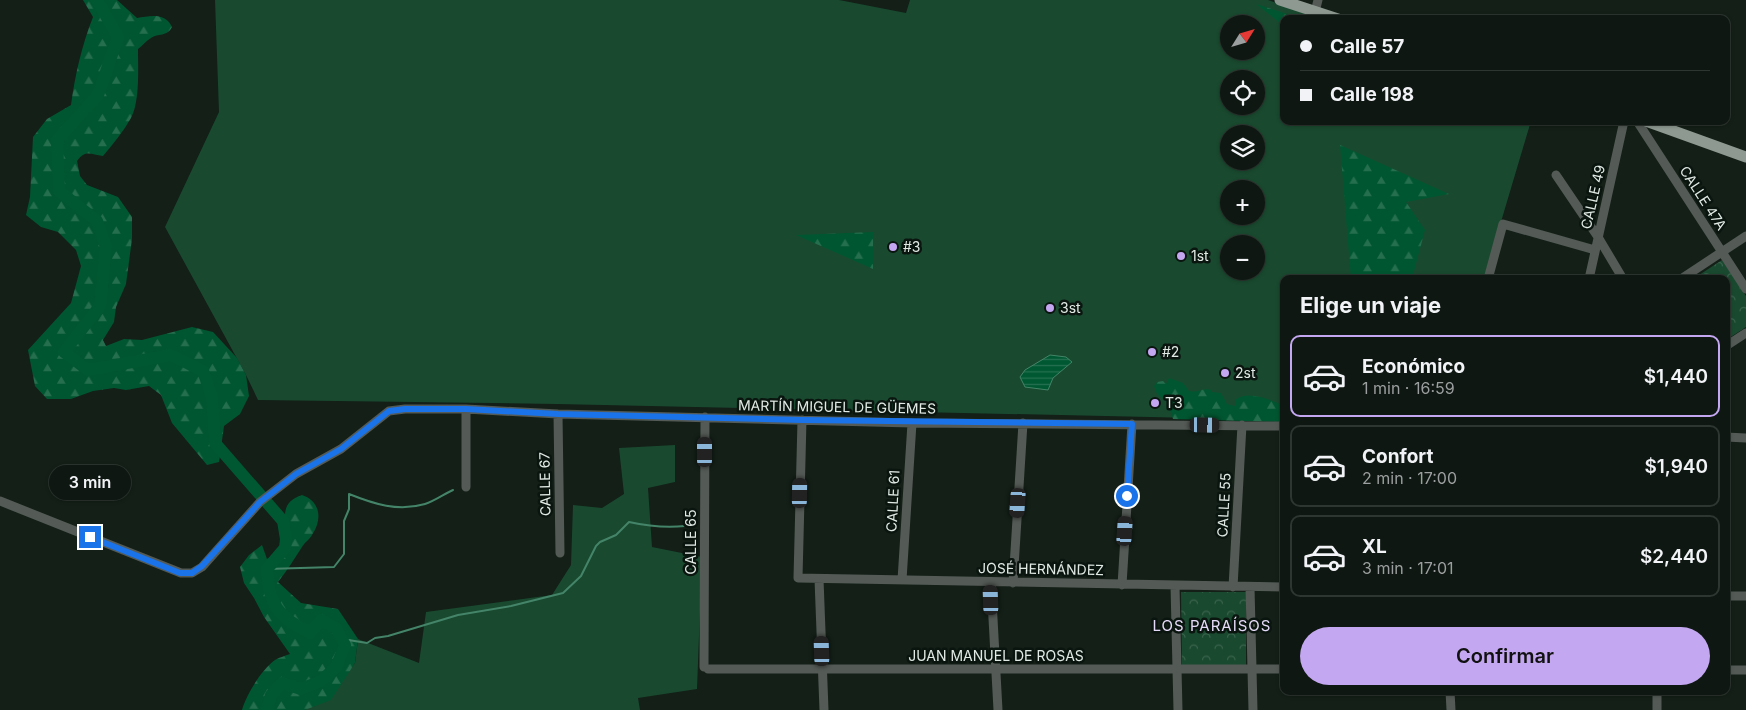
<!DOCTYPE html>
<html lang="es">
<meta charset="utf-8">
<style>
body{margin:0;font-family:Inter,sans-serif;background:#17201a;color:#f1f3f6;height:100vh;display:flex;flex-direction:column;font-size:19px;white-space:nowrap}
*{box-sizing:border-box;margin:0}
p{font-size:16px;color:#9b9f9f}
.icon{flex:none;width:28px;height:28px;fill:none;stroke:currentColor;stroke-width:2;stroke-linecap:round;stroke-linejoin:round}
.map{position:relative;flex:1;overflow:hidden}
.side{position:absolute;left:1280px;top:275px;width:450px;height:420px;display:flex;flex-direction:column;background:#0e1711;border-radius:10px;box-shadow:0 1px 4px #0004,0 0 0 1px #2e3631}
.side>*{flex:none}
.guide{position:absolute;left:1280px;top:15px;width:450px;height:110px;border-radius:10px;box-shadow:0 1px 4px #0004,0 0 0 1px #2e3631;display:grid;align-content:center;height:110px;padding:0 20px;background:#0e1711}
.needle{width:32px;rotate:53deg}
.tools{position:absolute;left:1220px;top:15px;display:grid;gap:10px}
.tools a{display:grid;place-items:center;width:45px;height:45px;border-radius:50%;background:#0e1711;box-shadow:0 1px 4px #0004,0 0 0 1px #2e3631;font-size:25px}
.end{position:absolute;width:22px;height:22px;margin:-11px;border:6px solid #1a73e8;background:#fff;box-shadow:0 0 0 2px #fff}
.from{border-radius:50%}
.bubble{position:absolute;height:35px;border-radius:18px;background:#0e1711;box-shadow:0 1px 4px #0004,0 0 0 1px #2e3631;font-size:16px;font-weight:600;line-height:35px;text-align:center}
.car{position:absolute;width:15px;height:30px;margin:-15px -8px;border-radius:6px;box-shadow:0 0 4px 1px #0007;background:linear-gradient(#222 24%,#8ab4d8 0 40%,#222 0 76%,#8ab4d8 0 86%,#222 0)}
.guide b{display:flex;align-items:center;gap:18px;height:48px;font-size:19px}
.guide b+b{border-top:1px solid #2e3631}
.guide i{width:12px;height:12px;background:#f1f3f6}
ul{padding:0;list-style:none}
li{display:flex;align-items:center;gap:15px;height:82px;margin:0 10px 8px;padding:0 10px;border:2px solid #2e3631;border-radius:10px}
li div{flex:1}
li b{display:block;font-size:19px}
li em{font-style:normal;font-weight:600}
li.selected{border-color:#c4a7f1}
li>.icon{width:45px;height:45px;stroke-width:1.5}
h2{padding:0 20px;font-size:22px;line-height:60px}
.action{display:flex;gap:10px;margin-top:auto;padding:10px 20px}
.action a{flex:1;height:58px;border-radius:30px;background:#c4a7f1;color:#111;font-size:20px;font-weight:600;line-height:58px;text-align:center}
.map>svg:first-child{display:block}
.grass{fill:#19492f;fill-rule:evenodd}
.forest{fill:url(#forest-firs)}
.park{fill:url(#park-crowns)}
.water{fill:url(#water-rules);stroke:#448468}
.lines{fill:none;stroke-linecap:round;stroke-linejoin:round}
.stream{stroke:#448468;stroke-width:2}
.river{stroke:#005832;stroke-width:12}
.minor{stroke:#545a56;stroke-width:9}
.major{stroke:#8d9991;stroke-width:11}
.route{stroke:#1a73e8;stroke-width:6}
.poi-dot{fill:#c4a7f1;stroke:#0a150f;stroke-width:2}
.labels{text-anchor:middle;stroke-width:5;stroke-linejoin:round;paint-order:stroke}
.street-label{font-size:14px;fill:#e2eae5;stroke:#0a150f}
.poi-label{font-size:14px;fill:#e2eae5;stroke:#0a150f;text-anchor:start}
.neighbourhood-label{font-size:15px;letter-spacing:1px;fill:#e5daf7;stroke:#0a150f}
</style>
<div class="map">
<svg width="1746" height="710" viewBox="0 0 1746 710">
<defs>
<pattern id="forest-firs" width="22" height="20" patternUnits="userSpaceOnUse" patternTransform="scale(1.25)"><rect width="22" height="20" fill="#005630"/><path d="M5 1l3.5 6h-7zM16 11l3.5 6h-7z" fill="#256e4e"/></pattern>
<pattern id="park-crowns" width="20" height="18" patternUnits="userSpaceOnUse" patternTransform="scale(1.25)"><rect width="20" height="18" fill="#19492f"/><path d="M2 6a3 3 0 1 1 6 0M12 15a3 3 0 1 1 6 0" fill="none" stroke="#3a634d"/></pattern>
<pattern id="water-rules" width="6" height="5" patternUnits="userSpaceOnUse" patternTransform="scale(1.25)"><rect width="6" height="5" fill="#005832"/><path d="M0 2.5h6" fill="none" stroke="#257050"/></pattern>
</defs>
<rect width="100%" height="100%" fill="#131f17"/>
<!-- grass -->
<path class="grass" d="M215,0h624l67,13 4,-13h358l58,19h-42v102h247l-47,158h-200v141l-727,-16 -299,-4 -12,-25 -81,-148 54,-115zM1229,24h27v27h-27zM1229,79h27v27h-27zM1229,134h27v27h-27zM1229,189h27v27h-27zM1229,244h27v27h-27z
M675,445v37l-27,6 4,59 50,10 -5,132 -59,9 2,12h-335l40,-34 10,-13 3,-24 61,24 7,-51 126,-17 19,-30 2,-60 29,3 22,-14 -5,-46z"/>
<!-- forest -->
<path class="forest" d="M83,0h34l20,18c13,-2 28,-6 35,9 -5,10 -14,6 -21,11 -5,3 -9,8 -13,11 0,20 2,52 -7,69 -8,14 -18,26 -28,38 -12,-1 -17,-7 -26,5l3,15 7,9 31,12 14,20v22l-6,45 -10,23 -2,15 -11,18 3,6 18,-7 18,1 50,-13 21,5 24,26 9,17 3,21 -9,18 -16,12 -5,36 -12,3 -35,-42 -11,-28 -12,-9 -23,4 -12,-2 -21,3 -22,8h-24l-12,-13 -7,-36 43,-47 10,-37 -5,-16 -18,-18 -17,-5 -15,-12 4,-18 3,-60 14,-18 24,-14c4,-30 11,-60 22,-88z
M1256,4l47,15h-19v7z
M1340,145l109,49 -43,8 19,28 -13,49h-61z
M873,232v37l-77,-34z
M1169,378l14,5 6,8c9,2 14,-4 23,-1v2l9,1 6,11 8,2v-6c12,-10 34,-1 47,5l2,4v13l-111,-3 -6,-17 -10,-8 -3,-8 3,-4 6,-1 3,3z
M302,495c18,6 21,24 10,40 -2,4 -7,7 -10,12 -8,12 -15,24 -24,35l23,21 37,6 20,30 -3,24 -24,37 -26,10h-63c4,-15 20,-41 33,-50 5,-3 10,-4 15,-6l-26,-37 -10,-19 -10,-15 -4,-16 9,-12 13,-10 5,14c6,-3 13,-7 16,-13 9,-20 -10,-41 19,-51z"/>
<!-- park -->
<path class="park" d="M1722,260l24,36v31l-20,13v-61h-33z
M1181,592h65v75h-64z"/>
<!-- water -->
<path class="water" d="M1050,355l16,2 6,5 -19,16 -5,12 -23,-3 -5,-10 5,-7z"/>
<g class="lines">
<!-- stream -->
<path class="stream" d="M267,569l67,-2 10,-13v-33l5,-12v-15c25,10 49,18 76,10 10,-3 19,-10 28,-14
M342,639l25,4 8,-5 13,-2 70,-21 53,-9 52,-13 18,-17 15,-30 4,-4 16,-7 13,-13c18,4 37,6 56,4"/>
<!-- river -->
<path class="river" d="M97,0l21,37 -20,58 -41,45 2,51 38,30 9,26 -6,59 -36,46 24,18 83,-15 32,16 9,26 3,46 68,78 3,18 -1,9 -18,21c1,35 12,49 43,64l11,-13 15,8 9,17 -9,22 -15,14 -20,8 -19,-6 -11,12 -4,15"/>
<!-- minor -->
<path class="minor" d="M1315,12l3,-12
M1637,121l109,168
M1556,175l42,62 25,42
M1488,279l15,-55 92,26
M1589,279l35,-158
M1681,279l65,-43
M1726,346l20,-13
M558,414l2,139
M802,420l-4,158 486,9
M1726,437l20,1
M466,487v-78
M0,501l181,72h11l10,-6 58,-65 36,-28 45,-25 48,-38 16,-2h61l92,5 354,9 372,3
M819,579l5,131
M902,580l10,-157
M991,582l7,128
M1013,583l10,-160
M1122,585l10,-161
M1175,586l3,124
M1233,587l9,-162
M1250,587l3,123
M1726,596h20
M704,667l1,-250
M708,669h576
M1726,670h20
M1450,691l1,19
M1657,691v19"/>
<!-- major -->
<path class="major" d="M1280,0l58,19
M1646,121l100,36"/>
</g>
<g class="lines">
<!-- route -->
<path class="route" d="M90,537l90,36h12l10,-7 58,-64 36,-28 45,-25 48,-38 16,-2h61l92,5 244,6 330,4 -5,72"/>
</g>
<!-- markers -->
<g class="poi-dot">
<circle cx="893" cy="247" r="5"/>
<circle cx="1181" cy="256" r="5"/>
<circle cx="1050" cy="308" r="5"/>
<circle cx="1152" cy="352" r="5"/>
<circle cx="1225" cy="373" r="5"/>
<circle cx="1155" cy="403" r="5"/>
</g>
<g class="labels">
<!-- street labels -->
<g class="street-label">
<text transform="translate(1593 197) rotate(-77)" y="5">CALLE 49</text>
<text transform="translate(1703 198) rotate(57)" y="5">CALLE 47A</text>
<text transform="translate(837 407) rotate(1)" y="5">MARTÍN MIGUEL DE GÜEMES</text>
<text transform="translate(545 484) rotate(-91)" y="5">CALLE 67</text>
<text transform="translate(893 501) rotate(-87)" y="5">CALLE 61</text>
<text transform="translate(1224 505) rotate(-87)" y="5">CALLE 55</text>
<text transform="translate(691 542) rotate(-90)" y="5">CALLE 65</text>
<text transform="translate(1041 569) rotate(1)" y="5">JOSÉ HERNÁNDEZ</text>
<text x="996" y="661">JUAN MANUEL DE ROSAS</text>
</g>
<!-- poi labels -->
<g class="poi-label">
<text x="903" y="252">#3</text>
<text x="1191" y="261">1st</text>
<text x="1060" y="313">3st</text>
<text x="1162" y="357">#2</text>
<text x="1235" y="378">2st</text>
<text x="1165" y="408">T3</text>
</g>
<!-- neighbourhood labels -->
<g class="neighbourhood-label">
<text x="1212" y="631">LOS PARAÍSOS</text>
</g>
</g>
</svg>
<div class="tools">
<a><svg class="needle" viewBox="-14 -14 28 28"><path d="M0-13l5 13h-10z" fill="#e53935"/><path d="M0 13l5-13h-10z" fill="#9b9f9f"/></svg></a>
<a><svg class="icon" aria-label="locate" viewBox="0 0 24 24"><circle cx="12" cy="12" r="6"/><path d="M12 2v4M12 18v4M2 12h4M18 12h4"/></svg></a>
<a><svg class="icon" aria-label="layers" viewBox="0 0 24 24"><path d="M12 4l9 5-9 5-9-5zM3 14l9 5 9-5"/></svg></a>
<a>+</a>
<a>−</a>
</div>
<i class="end from" style="left:1127px;top:496px"></i>
<i class="end" style="left:90px;top:537px"></i>
<div class="bubble" style="left:49px;top:465px;width:82px">3 min</div>
<i class="car" style="left:1205px;top:425px;rotate:91deg"></i>
<i class="car" style="left:705px;top:452px;rotate:0deg"></i>
<i class="car" style="left:800px;top:493px;rotate:1deg"></i>
<i class="car" style="left:1018px;top:503px;rotate:184deg"></i>
<i class="car" style="left:1125px;top:531px;rotate:4deg"></i>
<i class="car" style="left:991px;top:600px;rotate:358deg"></i>
<i class="car" style="left:822px;top:651px;rotate:358deg"></i>
<div class="guide">
<b><i class="from"></i>Calle 57</b>
<b><i></i>Calle 198</b>
</div>
<section class="side">
<h2>Elige un viaje</h2>
<ul>
<li class="selected"><svg class="icon" aria-label="car" viewBox="0 0 24 24"><path d="M5 17H2v-5l4-1 3-4h7l3 4 3 1v5h-3M9 17h6M6 11h13"/><circle cx="7" cy="17" r="2"/><circle cx="17" cy="17" r="2"/></svg><div><b>Económico</b><p>1 min · 16:59</p></div><em>$1,440</em></li>
<li><svg class="icon" aria-label="car" viewBox="0 0 24 24"><path d="M5 17H2v-5l4-1 3-4h7l3 4 3 1v5h-3M9 17h6M6 11h13"/><circle cx="7" cy="17" r="2"/><circle cx="17" cy="17" r="2"/></svg><div><b>Confort</b><p>2 min · 17:00</p></div><em>$1,940</em></li>
<li><svg class="icon" aria-label="car" viewBox="0 0 24 24"><path d="M5 17H2v-5l4-1 3-4h7l3 4 3 1v5h-3M9 17h6M6 11h13"/><circle cx="7" cy="17" r="2"/><circle cx="17" cy="17" r="2"/></svg><div><b>XL</b><p>3 min · 17:01</p></div><em>$2,440</em></li>
</ul>
<div class="action"><a>Confirmar</a></div>
</section>
</div>
